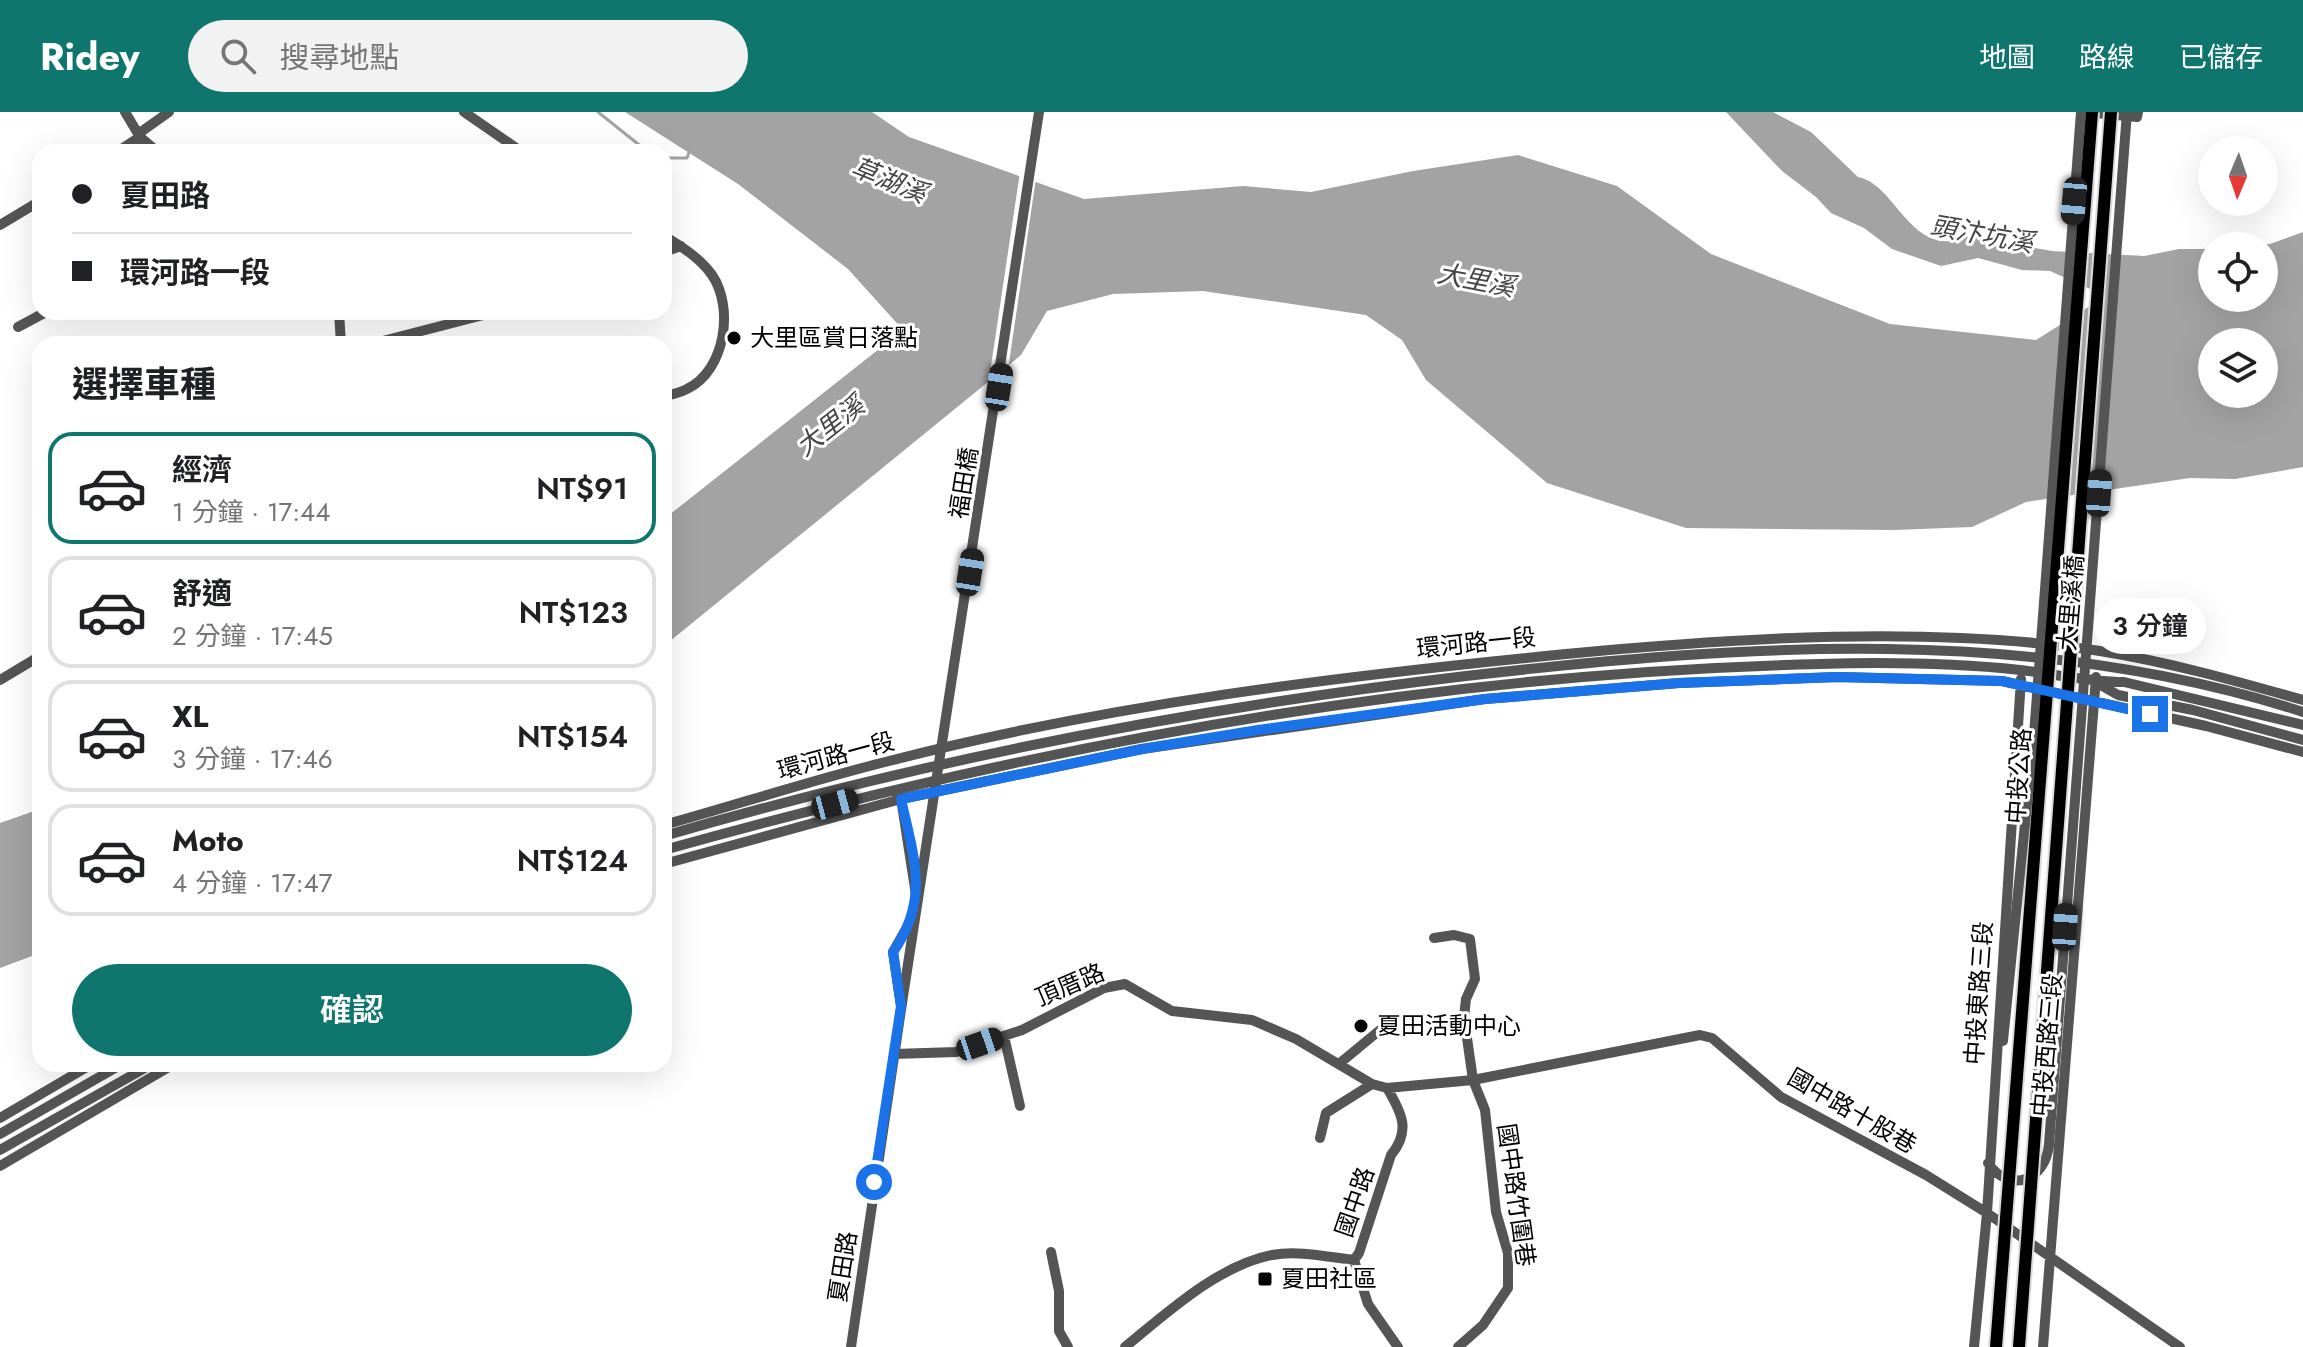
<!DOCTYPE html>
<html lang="zh-TW">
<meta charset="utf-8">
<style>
body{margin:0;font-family:Jost,"Noto Sans TC",sans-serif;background:#f2f2f2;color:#202124;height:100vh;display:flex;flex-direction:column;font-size:30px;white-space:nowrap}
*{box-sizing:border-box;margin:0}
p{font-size:26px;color:#757577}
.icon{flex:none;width:44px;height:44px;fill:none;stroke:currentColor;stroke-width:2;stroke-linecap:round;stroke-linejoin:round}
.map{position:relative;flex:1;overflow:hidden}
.side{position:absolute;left:32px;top:224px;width:640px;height:736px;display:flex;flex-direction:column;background:#fff;border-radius:24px;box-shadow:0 8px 32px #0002}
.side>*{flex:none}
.hud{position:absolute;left:32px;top:32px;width:640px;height:176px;border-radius:24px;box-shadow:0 8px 32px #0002;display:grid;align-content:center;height:176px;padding:0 40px;background:#fff}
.needle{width:52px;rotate:182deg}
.controls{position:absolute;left:2198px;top:24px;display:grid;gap:16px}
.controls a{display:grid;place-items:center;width:80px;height:80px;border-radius:50%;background:#fff;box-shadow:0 8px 32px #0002;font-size:40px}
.end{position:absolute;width:36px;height:36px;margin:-18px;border:10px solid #1a73e8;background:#fff;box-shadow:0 0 0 4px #fff}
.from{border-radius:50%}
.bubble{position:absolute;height:56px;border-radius:28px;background:#fff;box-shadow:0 8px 32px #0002;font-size:26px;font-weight:600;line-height:56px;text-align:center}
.car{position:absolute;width:24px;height:48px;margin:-24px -12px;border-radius:10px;box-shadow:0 0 6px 2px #0007;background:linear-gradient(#222 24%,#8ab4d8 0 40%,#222 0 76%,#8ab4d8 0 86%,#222 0)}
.hud b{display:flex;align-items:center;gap:28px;height:76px;font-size:30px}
.hud b+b{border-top:2px solid #e0e0e0}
.hud i{width:20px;height:20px;background:#202124}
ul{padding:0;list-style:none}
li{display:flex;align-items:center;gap:24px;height:112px;margin:0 16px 12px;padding:0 24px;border:4px solid #e0e0e0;border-radius:24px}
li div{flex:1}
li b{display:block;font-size:30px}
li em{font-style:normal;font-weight:600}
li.selected{border-color:#0f766e}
li>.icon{width:72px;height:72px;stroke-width:1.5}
h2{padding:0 40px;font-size:36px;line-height:96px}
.action{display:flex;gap:16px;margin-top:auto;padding:16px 40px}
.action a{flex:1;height:92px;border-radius:48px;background:#0f766e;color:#fff;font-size:32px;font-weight:600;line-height:92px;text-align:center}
header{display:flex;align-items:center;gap:48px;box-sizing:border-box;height:112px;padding:0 40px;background:#0f766e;color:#fff}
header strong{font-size:38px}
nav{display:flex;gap:44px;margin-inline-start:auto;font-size:28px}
.search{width:560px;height:72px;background:#f2f2f2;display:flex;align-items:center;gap:20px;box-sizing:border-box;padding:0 28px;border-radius:44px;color:#757577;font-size:30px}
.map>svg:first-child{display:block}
.water{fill:#a3a3a3;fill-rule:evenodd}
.pier{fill:#fff}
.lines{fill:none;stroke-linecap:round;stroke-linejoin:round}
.stream{stroke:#a3a3a3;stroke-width:3}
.minor{stroke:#555;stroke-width:10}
.major-bridge-casing{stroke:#dbdbdb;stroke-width:16;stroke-linecap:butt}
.minor-bridge{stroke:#555;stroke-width:10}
.major-bridge{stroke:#000;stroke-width:12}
.route{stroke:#1a73e8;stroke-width:10}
.poi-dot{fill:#000;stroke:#fff;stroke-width:3}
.labels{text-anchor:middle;stroke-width:6;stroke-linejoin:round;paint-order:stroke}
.poi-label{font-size:24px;fill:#000;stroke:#fff;text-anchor:start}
.street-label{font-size:24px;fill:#000;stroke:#fff}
.water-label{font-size:26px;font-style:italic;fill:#444;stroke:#fff}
</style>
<header>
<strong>Ridey</strong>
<div class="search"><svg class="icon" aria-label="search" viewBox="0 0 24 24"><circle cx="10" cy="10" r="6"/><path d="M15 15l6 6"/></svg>搜尋地點</div>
<nav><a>地圖</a><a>路線</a><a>已儲存</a></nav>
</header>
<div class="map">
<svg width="2303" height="1235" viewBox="0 0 2303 1235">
<rect width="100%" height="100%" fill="#fff"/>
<!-- water -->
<path class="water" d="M625,0h247l37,25 175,62 159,-13 68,6 102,-21 105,-16 99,31 94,68 179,70 146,16 70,-44 -56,-25 -28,-1 -44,-12 -37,8 -49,-17 -28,-21 -33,-15 -15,-16 -34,-26 -56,-59h47l38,20 47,45c39,7 53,85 111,59l83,15 92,5 35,-7h33v49h52v-52h-17l23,-2 33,-12v235l-68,12 -45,-1 -164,24 -54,25 -79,3 -207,-2 -139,-45 -121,-103 -24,-40 -36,-25 -163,-24 -90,3 -66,17 -26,44 -357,291v-127l239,-189 -55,-61 -110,-85zM2212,230h52v52h-52z
M40,697v144l-40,15v-145z"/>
<!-- pier -->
<path class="pier" d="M1020,60l16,6 -28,192 -20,16z"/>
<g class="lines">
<!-- stream -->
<path class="stream" d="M598,0l50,40
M664,46h23l3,-8"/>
<!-- minor -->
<path class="minor" d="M125,0l15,25 18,15
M464,0l58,40
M2085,0l52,5 1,-5
M138,22l31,-22
M117,40l23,-15
M0,113l40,-24
M664,124c17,10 36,22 48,39 22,32 14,95 -25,114 -7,4 -16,5 -23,8
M664,140l17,-6
M339,200l2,32
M18,215l28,-15
M371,232l124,-32
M0,568l40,-24
M2097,571l21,12 75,15 110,30
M900,680l16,103
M664,713c75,-21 149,-45 225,-64 221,-57 450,-85 677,-107 169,-16 366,-29 534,-3 69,11 136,30 203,49
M664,724c263,-77 531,-128 802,-160 278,-32 567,-52 837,36
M664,738c377,-106 764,-177 1156,-186 67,-2 134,-1 200,6 35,4 69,12 104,12l179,43
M664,752l237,-65 241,-50 343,-50 194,-16 158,-6 165,4 204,45 97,26
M1434,826l20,-3 16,4 5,40 -9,20 -2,18 9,63 12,30 11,102 12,41v35l-25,37 -25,22
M901,894l-8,-54 21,-37
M1004,924l16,70
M894,942l62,-2 66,-22 82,-42 21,-4 47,27 80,9 44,19 76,45 15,4 86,-8 227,-45 12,3 69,59 145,78 61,38 193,134
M1340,951l40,-33
M0,1006l92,-54
M0,1022l122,-70
M1320,1026l6,-25 46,-29
M0,1038l152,-86
M1988,1051c22,32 58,17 61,-19
M0,1054l174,-102
M1051,1140l8,39v40l9,16
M1354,1148l14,44 30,43
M851,1235l51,-344
M1125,1235c42,-34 92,-81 147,-92 26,-5 56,2 82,5l5,-7 32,-98c20,-24 11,-42 -4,-67
M1974,1235l13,-134 34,-534
M2043,1235l53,-670"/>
<!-- major-bridge casing -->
<g class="major-bridge-casing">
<path id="major-bridge" d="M1996,1235l96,-1235
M2019,1235l92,-1235"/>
</g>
<!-- minor-bridge -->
<path class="minor-bridge" d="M902,891l137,-891
M2003,929l31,-306 47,-623
M2049,1032l78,-1032"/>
<!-- major-bridge -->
<use href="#major-bridge" class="major-bridge"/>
</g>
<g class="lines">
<!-- route -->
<path class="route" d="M874,1070l27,-176 -8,-54c37,-53 21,-94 8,-153l241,-50 116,-19 227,-31 194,-16 158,-6 165,4 148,33"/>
</g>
<!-- markers -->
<g class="poi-dot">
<circle cx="734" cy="226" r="8"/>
<circle cx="1361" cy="914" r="8"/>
<rect x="1257" y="1159" width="16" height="16" rx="4"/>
</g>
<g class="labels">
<!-- poi labels -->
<g class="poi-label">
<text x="750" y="234">大里區賞日落點</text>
<text x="1377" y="922">夏田活動中心</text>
<text x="1281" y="1175">夏田社區</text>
</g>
<!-- street labels -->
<g class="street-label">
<text transform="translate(964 371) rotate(-81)" y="8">福田橋</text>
<text transform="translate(2071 491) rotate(-85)" y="8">大里溪橋</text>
<text transform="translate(1476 531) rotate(-6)" y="8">環河路一段</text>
<text transform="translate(836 644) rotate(-15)" y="8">環河路一段</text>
<text transform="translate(2019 664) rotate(-86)" y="8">中投公路</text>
<text transform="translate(1070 873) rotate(-23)" y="8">頂厝路</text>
<text transform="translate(1979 881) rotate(-86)" y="8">中投東路三段</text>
<text transform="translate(2047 933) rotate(-85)" y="8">中投西路三段</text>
<text transform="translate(1852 999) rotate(30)" y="8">國中路十股巷</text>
<text transform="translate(1516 1083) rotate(82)" y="8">國中路竹圍巷</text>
<text transform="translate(1355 1090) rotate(-71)" y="8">國中路</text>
<text transform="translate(843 1155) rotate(-81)" y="8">夏田路</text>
</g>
<!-- water labels -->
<g class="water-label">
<text transform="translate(889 68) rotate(22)" y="9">草湖溪</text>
<text transform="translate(1982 122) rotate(10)" y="9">頭汴坑溪</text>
<text transform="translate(1476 168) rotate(11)" y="9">大里溪</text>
<text transform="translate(830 314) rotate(-38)" y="9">大里溪</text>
</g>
</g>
</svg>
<div class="controls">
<a><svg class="needle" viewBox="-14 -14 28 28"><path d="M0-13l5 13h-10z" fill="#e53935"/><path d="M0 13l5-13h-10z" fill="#757577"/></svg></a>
<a><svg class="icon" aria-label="locate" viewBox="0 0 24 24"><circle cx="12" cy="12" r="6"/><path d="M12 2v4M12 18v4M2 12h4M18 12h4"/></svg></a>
<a><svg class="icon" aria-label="layers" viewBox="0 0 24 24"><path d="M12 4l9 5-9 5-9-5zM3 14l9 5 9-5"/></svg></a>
</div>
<i class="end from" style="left:874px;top:1070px"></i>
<i class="end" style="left:2150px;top:602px"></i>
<div class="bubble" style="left:2094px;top:486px;width:112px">3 分鐘</div>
<i class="car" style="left:2074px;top:89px;rotate:185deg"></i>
<i class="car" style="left:999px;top:275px;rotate:9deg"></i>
<i class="car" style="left:2099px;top:381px;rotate:4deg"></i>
<i class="car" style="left:970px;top:460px;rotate:9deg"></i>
<i class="car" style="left:835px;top:692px;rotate:75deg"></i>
<i class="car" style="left:2065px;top:815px;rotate:4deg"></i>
<i class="car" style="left:980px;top:932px;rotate:71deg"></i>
<div class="hud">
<b><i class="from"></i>夏田路</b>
<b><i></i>環河路一段</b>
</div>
<section class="side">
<h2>選擇車種</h2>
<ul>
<li class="selected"><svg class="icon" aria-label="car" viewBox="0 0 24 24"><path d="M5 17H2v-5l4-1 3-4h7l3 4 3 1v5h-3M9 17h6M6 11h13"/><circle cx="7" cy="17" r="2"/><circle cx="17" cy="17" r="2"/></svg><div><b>經濟</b><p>1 分鐘 · 17:44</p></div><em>NT$91</em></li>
<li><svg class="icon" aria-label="car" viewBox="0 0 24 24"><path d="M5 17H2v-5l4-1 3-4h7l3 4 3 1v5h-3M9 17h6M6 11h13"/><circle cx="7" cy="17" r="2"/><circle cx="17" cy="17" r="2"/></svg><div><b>舒適</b><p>2 分鐘 · 17:45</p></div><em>NT$123</em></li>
<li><svg class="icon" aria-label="car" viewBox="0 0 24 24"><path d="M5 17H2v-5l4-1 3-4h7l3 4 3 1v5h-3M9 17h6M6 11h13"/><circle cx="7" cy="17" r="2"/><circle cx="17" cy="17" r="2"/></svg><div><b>XL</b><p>3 分鐘 · 17:46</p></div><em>NT$154</em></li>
<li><svg class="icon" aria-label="car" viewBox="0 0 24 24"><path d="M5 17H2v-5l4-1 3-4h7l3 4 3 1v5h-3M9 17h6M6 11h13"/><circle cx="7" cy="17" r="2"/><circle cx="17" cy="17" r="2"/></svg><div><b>Moto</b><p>4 分鐘 · 17:47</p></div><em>NT$124</em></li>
</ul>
<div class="action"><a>確認</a></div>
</section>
</div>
